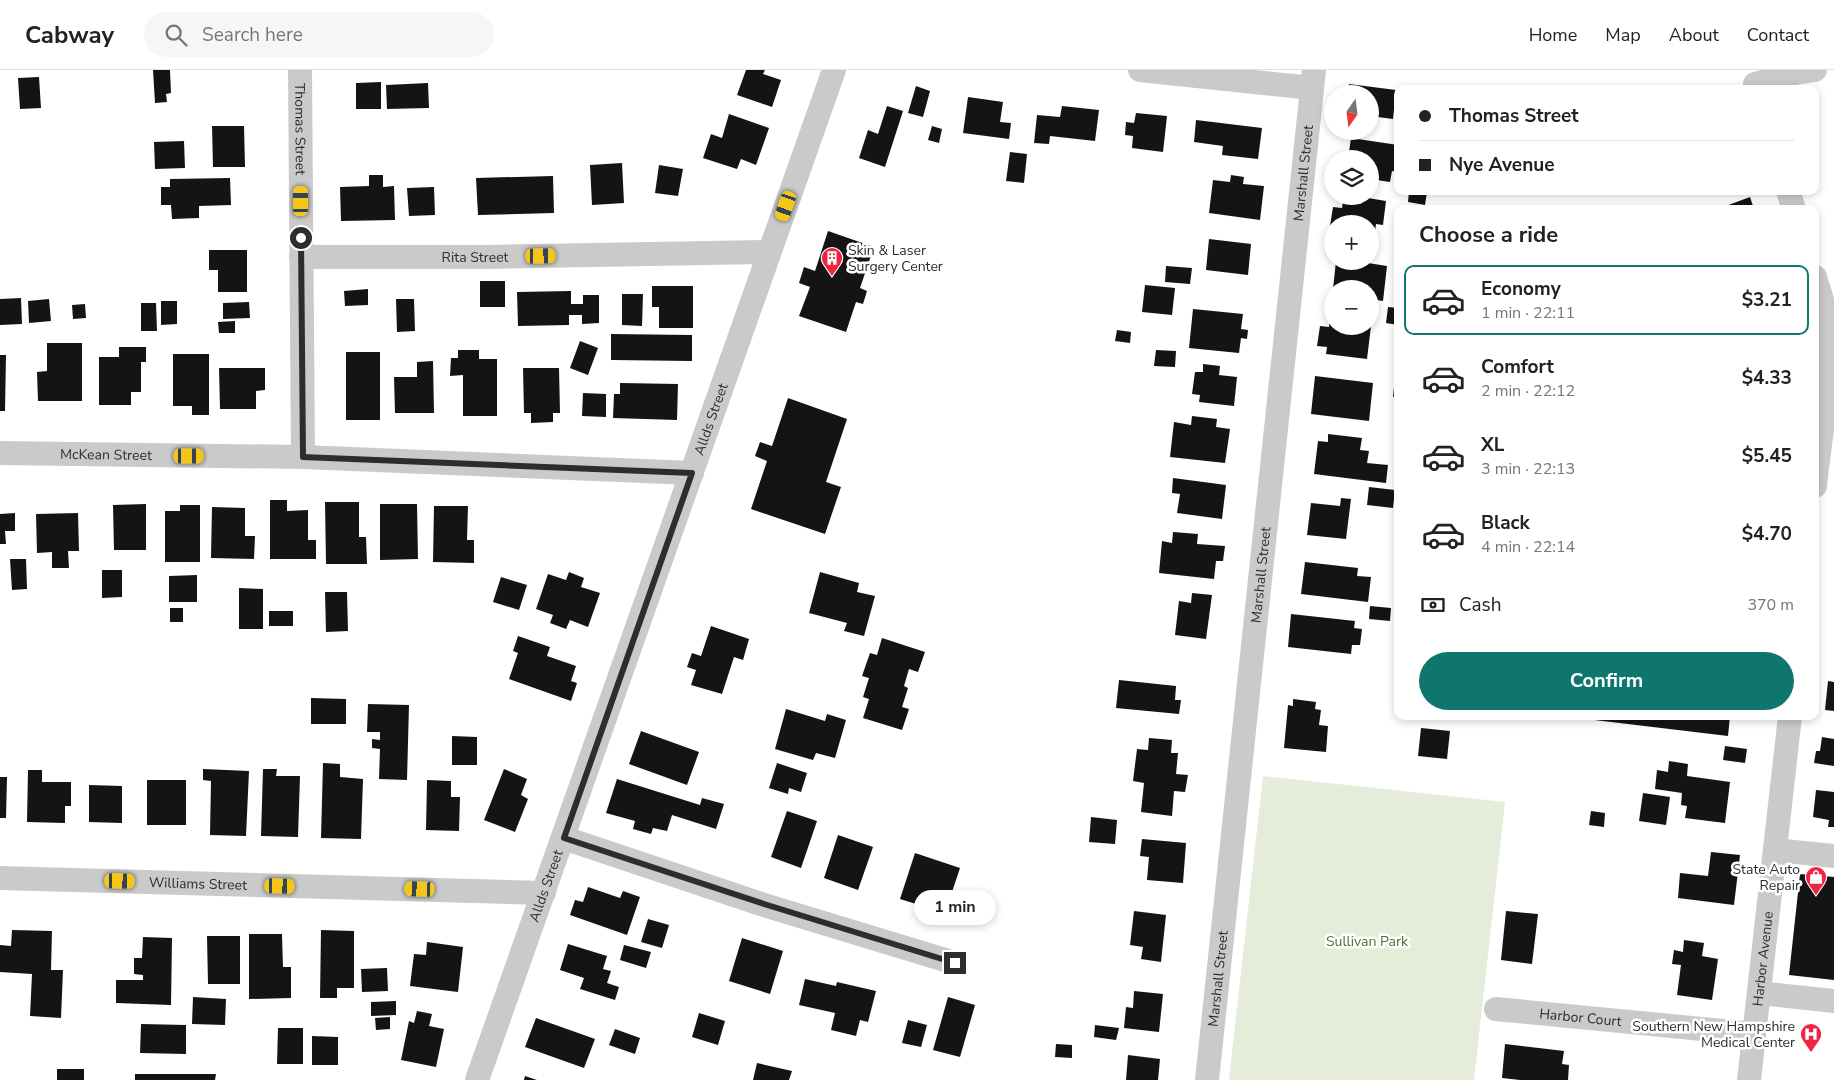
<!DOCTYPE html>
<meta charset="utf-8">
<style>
body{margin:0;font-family:"Nunito Sans",sans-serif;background:#f6f6f6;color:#222;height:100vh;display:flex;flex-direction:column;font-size:19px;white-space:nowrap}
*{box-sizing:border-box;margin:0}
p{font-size:16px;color:#767676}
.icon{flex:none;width:28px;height:28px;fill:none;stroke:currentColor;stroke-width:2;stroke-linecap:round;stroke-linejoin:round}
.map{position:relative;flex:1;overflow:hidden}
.panel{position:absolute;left:1394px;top:135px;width:425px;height:515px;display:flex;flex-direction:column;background:#fff;border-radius:10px;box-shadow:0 2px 8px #0003}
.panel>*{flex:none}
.guide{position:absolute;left:1394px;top:15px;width:425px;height:110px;border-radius:10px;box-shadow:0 2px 8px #0003;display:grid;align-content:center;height:110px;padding:0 25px;background:#fff}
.needle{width:32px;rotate:194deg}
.tools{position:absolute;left:1324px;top:15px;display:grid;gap:10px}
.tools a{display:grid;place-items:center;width:55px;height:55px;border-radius:50%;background:#fff;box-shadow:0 2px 8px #0003;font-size:25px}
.end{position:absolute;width:22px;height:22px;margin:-11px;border:6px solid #2d2d2d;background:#fff;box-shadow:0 0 0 2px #fff}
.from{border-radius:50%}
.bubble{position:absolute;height:35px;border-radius:18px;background:#fff;box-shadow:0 2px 8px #0003;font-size:16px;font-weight:700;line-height:35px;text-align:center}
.car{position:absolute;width:15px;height:30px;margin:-15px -8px;border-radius:6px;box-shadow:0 0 4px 1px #0007;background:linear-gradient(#f5c518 24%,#345 0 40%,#f5c518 0 76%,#345 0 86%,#f5c518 0)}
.guide b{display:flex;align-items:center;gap:18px;height:48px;font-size:19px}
.guide b+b{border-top:1px solid #e0e0e0}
.guide i{width:12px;height:12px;background:#222}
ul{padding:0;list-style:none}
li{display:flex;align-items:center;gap:15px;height:70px;margin:0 10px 8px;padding:0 15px;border:2px solid transparent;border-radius:10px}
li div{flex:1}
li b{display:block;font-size:19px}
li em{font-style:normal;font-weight:700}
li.active{border-color:#0f766e}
li>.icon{width:45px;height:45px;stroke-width:1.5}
h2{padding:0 25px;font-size:22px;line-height:60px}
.pay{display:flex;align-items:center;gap:12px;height:55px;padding:0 25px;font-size:19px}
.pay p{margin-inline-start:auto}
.action{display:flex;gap:10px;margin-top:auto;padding:10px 25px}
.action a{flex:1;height:58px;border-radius:30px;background:#0f766e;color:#fff;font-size:20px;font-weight:700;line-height:58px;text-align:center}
header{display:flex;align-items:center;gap:30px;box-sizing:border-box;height:70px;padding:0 25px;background:#fff;border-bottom:1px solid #e0e0e0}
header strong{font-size:24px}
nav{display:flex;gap:28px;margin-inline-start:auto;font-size:18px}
.search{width:350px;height:45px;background:#f6f6f6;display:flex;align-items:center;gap:12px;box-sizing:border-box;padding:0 18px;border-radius:28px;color:#767676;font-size:19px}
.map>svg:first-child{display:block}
.green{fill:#e5ecda}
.building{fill:#141414}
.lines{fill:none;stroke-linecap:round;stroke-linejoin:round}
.minor{stroke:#cacaca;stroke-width:24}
.route{stroke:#2d2d2d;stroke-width:6}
.labels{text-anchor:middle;stroke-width:5;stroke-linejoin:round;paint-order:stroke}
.street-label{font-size:14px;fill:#2d2d2d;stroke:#fff}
.poi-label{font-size:14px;fill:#2d2d2d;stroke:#fff;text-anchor:end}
.park-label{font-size:14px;fill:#546b38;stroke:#fff}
</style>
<header>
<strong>Cabway</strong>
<div class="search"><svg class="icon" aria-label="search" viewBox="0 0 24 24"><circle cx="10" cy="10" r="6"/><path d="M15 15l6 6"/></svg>Search here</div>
<nav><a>Home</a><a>Map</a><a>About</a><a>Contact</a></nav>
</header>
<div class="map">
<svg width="1834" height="1010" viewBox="0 0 1834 1010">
<rect width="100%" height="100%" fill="#fff"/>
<!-- green -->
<path class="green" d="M1263,706l242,26 -31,278h-245z"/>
<!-- building -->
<path class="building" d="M153,0h17l1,23 -5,1 1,8 -12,1z
M746,0h19l-2,4 18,6 -9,27 -35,-12z
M39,7l2,31 -21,1 -2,-31z
M381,12v27h-25v-26z
M428,13l1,25 -42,1 -1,-24z
M1349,14l47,6 -3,29 -23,-3v-22h-22z
M916,16l14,5 -7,26 -15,-4z
M968,27l35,5 -3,20 11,1 -2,16 -46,-6z
M887,36l16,5 -18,56 -26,-9 9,-28 10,4z
M1062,36l37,4 -4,31 -45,-5 -1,8 -15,-1 3,-28 23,2z
M1136,43l31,3 -4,36 -31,-4 1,-12 -8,-1 1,-13 8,1z
M729,44l40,14 -13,37 -15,-6 -4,10 -34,-11 8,-24 11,4z
M1196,50l66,8 -4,31 -36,-4 1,-9 -29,-4z
M212,56h32l1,41h-32z
M932,56l10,3 -3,14 -11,-3z
M1351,68l47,7v27l-6,-1 -2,11 -20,-3v-20h-22z
M184,71l1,27 -30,1 -1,-27z
M1010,82l17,2 -3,29 -18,-2z
M622,93l2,40 -32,2 -2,-40z
M659,95l24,4 -5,27 -23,-3z
M369,105h14v12l11,-1 1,34 -54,1 -1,-34 29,-1z
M1231,105l13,2 -1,7 21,2 -4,34 -51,-7 4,-33 17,2z
M553,106l1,37 -76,2 -2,-37z
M230,108l1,27 -32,1v12l-27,1 -1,-14h-10v-18h9v-8z
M434,117l1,28 -26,1 -2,-28z
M1409,121l18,1 -2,13 -17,-3z
M1362,127l24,4 -3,24 -7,-1 -2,15 -4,-1v-14h-38v2h-2l3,-19 9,1 1,-6 18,2z
M1750,127l4,12h-31v-2z
M828,161l46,16 -14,41 7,3 -4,13 -7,-2 -10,30 -47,-16 11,-29 -11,-4 5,-16 11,4z
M1209,169l42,5 -3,31 -42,-5z
M209,180h38v42h-29v-22h-9z
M1336,191h19l32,5 -4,35 -13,-2v-10h-37z
M1166,196l26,2 -2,16 -25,-2z
M480,211h25v26h-25z
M1145,215l30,3 -3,27 -30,-3z
M652,216h41v42h-34v-21h-7z
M368,219v16l-23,1 -1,-15z
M571,221v13h12v-9h16v28l-17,1v-9h-13v10l-51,1 -1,-34z
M622,224h21l-1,32 -20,-1z
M21,228l1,26 -22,1v-26z
M49,229l2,22 -22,2 -1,-22z
M396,229h18l1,32 -18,1z
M161,231h16v23l-16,1z
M249,232l1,16 -27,1v-16z
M141,233h15l1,28h-16z
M85,234l1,14 -13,1 -1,-14z
M1388,237l10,1v17l-12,-2z
M1193,239l50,5 -2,15 7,1 -1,9 -6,-1 -2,15 -50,-5z
M1330,249l2,1v6h39l-4,33 -41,-5 1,-7 -10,-1 3,-20 9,1z
M235,251v12h-16l-1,-11z
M1117,260l14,2 -1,11 -15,-2z
M611,264l81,1v26l-81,-1z
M580,271l18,7 -10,27 -18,-7z
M47,273h35v58h-44l-1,-29 10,-1z
M119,277h27v15h-5v30h-10v13h-32v-48h20z
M458,280h21v9h18v57h-34v-41l-13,1 1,-18h7z
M1156,280l20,1 -1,16 -21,-1z
M346,282h34v68h-34z
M173,284h36v61h-17v-9h-19z
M0,285h6l-1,56h-5z
M433,291l1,52h-39l-1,-36h23v-15z
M1203,294l17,2 -1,9 18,2 -3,29 -35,-4 1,-7 -8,-1 3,-22h8z
M1396,297h2v30h-5z
M219,298h46v22l-9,1v18h-36z
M523,298h36l1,45h-7v9l-22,1v-10h-7z
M1315,306l58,7 -4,38 -58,-7z
M620,313l58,1 -1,36 -64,-2 1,-24h6z
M583,323l23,1v23l-24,-1z
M788,328l59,21 -21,63 15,5 -16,47 -74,-25 16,-48 -12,-5 5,-14 12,4z
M1192,346l25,3 -1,8 14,2 -5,34 -55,-6 4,-35 17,3z
M1328,364l34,4 -2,12 9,1 -2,12 21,2 -2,18 -72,-9 4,-33 10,1z
M1173,408l53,7 -4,34 -45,-6 3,-19 -8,-1z
M1369,417l26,3 -2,18 -26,-3z
M1341,428l10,1 -5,40 -39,-4 4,-32 29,3z
M270,430h17v11l21,-1v30h8v19h-46z
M325,432h34v35h7l1,27h-41z
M146,434v46h-32l-1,-45z
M380,434h37l1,55 -38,1z
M180,435h20v57h-35v-51h15z
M434,436h34l-1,34h7v23l-41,-1z
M212,437l33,1v28h10l-1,23 -43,-1z
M15,443v18h-10l1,13h-6v-30z
M78,443l1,38h-11l1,17h-17v-16l-15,1 -1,-39z
M1173,462l25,2 -1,10 28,2 -2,15h-7l-2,18 -55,-6 3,-32 10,2z
M10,489h16l1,30 -15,1z
M1305,492l53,6 -1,8 14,1 -3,25 -67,-8z
M102,500h20v27l-20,1z
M569,502l15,6 -3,9 19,6 -12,34 -18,-7 -4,9 -16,-6 3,-8 -17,-6 12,-35 18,6z
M820,502l39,11 -2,9 18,4 -11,40 -20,-5 3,-8 -38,-10z
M197,505v27h-28v-26z
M501,507l26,8 -8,25 -26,-8z
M239,518l24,1v40h-24z
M325,522h22l1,39 -22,1z
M1192,523l20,2 -6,44 -31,-4 4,-34 12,2z
M1370,536l21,2 -1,13 -21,-2z
M170,538h13v14h-13z
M269,541h24v15h-24z
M1291,544l64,7 -1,7 8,1 -2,16h-8l-1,9 -63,-7z
M711,556l38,13 -6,21 -9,-3 -12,37 -31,-9 5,-15 -9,-3 5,-14 9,3z
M518,566l32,11 -3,9 29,10 -5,15 6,2 -6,18 -62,-22 9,-26 -5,-2z
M882,568l43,14 -7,20 -9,-3 -5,17 4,2 -6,19 7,2 -7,21 -39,-12 6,-19 -6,-2 6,-19 -7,-2 8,-23 7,2z
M1119,610l57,6 -1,14h6l-2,14 -63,-6z
M1828,611l6,1v29l-9,-1z
M311,628l35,1v25h-35z
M1293,629l23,3 -1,7 6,1 -2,15 9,1 -2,26 -42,-4 4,-43 5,1z
M368,634l41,1 -2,75 -28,-1 1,-30 -8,-1v-9l8,1v-8h-13z
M786,639l39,12 2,-7 19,6 -11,38 -19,-5 -3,7 -38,-11z
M1561,646h169l-2,20z
M1421,658l29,3 -3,28 -29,-3z
M641,661l58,21 -12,33 -58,-21z
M452,666l25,1v28h-25z
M1822,667l12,2v27l-20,-3 2,-12h4z
M1149,668l23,2 -1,13h7l-2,21 12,1 -3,17 -11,-1 -2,25 -31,-4 3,-29 -11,-2 4,-32 11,1z
M1725,676l22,3 -2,14 -22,-3z
M1669,691l19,3 -1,12 43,6 -5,41 -40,-5 2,-12 -6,-1 1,-12 -27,-4 2,-19 11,2z
M323,693l17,1v13l23,2 -2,60 -40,-1z
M777,693l30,10 -6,19 -12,-4 -1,6 -19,-6z
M203,699l46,2 -3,65 -36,-1 1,-54 -8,-1z
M263,699h14l-1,7h24l-2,61 -37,-1z
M504,699l23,10 -6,16 7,4 -13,33 -31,-12z
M28,700h14v12h29v24h-6v17l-38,-1z
M0,707h7l-1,41h-6z
M617,709l83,26 2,-7 22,6 -8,25 -44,-14 -5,16 -14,-3 -2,6 -18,-5 2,-8 -29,-8z
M147,710h39v45h-39z
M427,710l24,1v16h9l-1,34 -33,-1z
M89,715l33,1v37l-33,-1z
M1816,720l18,2v35h-6l1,-7 -16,-3z
M1643,723l27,4 -4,28 -27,-4z
M787,741l30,10 -16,47 -30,-11z
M1591,741l14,2 -1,14 -15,-2z
M1091,747l26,3 -2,24 -26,-2z
M838,765l35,12 -15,43 -34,-12z
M1142,769l44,4 -3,40 -36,-3 2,-23 -9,-1z
M1711,782l29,3 -6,50 -56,-7 2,-25 28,3z
M915,783l45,15 -15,45 -45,-14z
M1800,804l34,3v103l-45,-5z
M588,817l32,11 3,-7 17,6 -13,38 -57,-20 5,-15 8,2z
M1134,841l32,4 -5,47 -20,-3 2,-12 -13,-2z
M1506,841l32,3 -6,50 -31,-4z
M648,849l21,6 -7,23 -21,-6z
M12,860l40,1 -1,39h12l-2,48 -31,-2 2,-42 -32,-2v-27l11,1z
M321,860l33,1v57h-17v10h-17z
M249,864h33l1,33h8v31l-42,1z
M207,866h33v48h-32z
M143,867l29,1 -1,67 -55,-2v-23h27v-5l-9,-1v-16h8z
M742,868l41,13 -13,43 -41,-13z
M1684,870l20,3 -2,13 16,3 -6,41 -35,-5 4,-30 -9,-1 2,-14 9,2z
M427,872l36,5 -5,45 -48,-6 4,-32 12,1z
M568,874l39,12 -4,13 8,2 -4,12 12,4 -4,13 -35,-11 4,-11 -24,-8z
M624,875l27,7 -5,16 -26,-8z
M387,898l1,23 -26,1 -1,-23z
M805,909l31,7 1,-4 39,9 -8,31 -8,-2 -4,16 -25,-6 4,-17 -36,-8z
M1134,921l29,3 -4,38 -35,-4 2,-21 7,1z
M193,927l33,2 -1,26 -33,-1z
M948,927l27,8 -15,52 -27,-7z
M396,931v14l-25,1v-14z
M417,941l15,3 -3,12 15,3 -8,38 -35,-7 8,-39 5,2z
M699,943l26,8 -7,24 -26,-8z
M390,947v12l-14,1 -1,-12z
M536,948l59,21 -11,29 -59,-21z
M908,950l19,5 -6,22 -19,-4z
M141,954l45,1v29l-46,-1z
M1095,955l24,3 -3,12 -22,-3z
M278,958h25v36h-26z
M615,959l25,9 -5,16 -26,-9z
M312,966l26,1v28h-26z
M1056,974l16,1v13l-17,-1z
M1505,974l59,7 -2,13 7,1 -1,15h-48l-18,-2z
M1128,985l32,4 -2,21h-32z
M757,993l35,8 -3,9h-36z
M57,999h27v11h-27z
M135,1004h81l-1,6h-80z
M525,1006l12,4h-13z"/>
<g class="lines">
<!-- minor -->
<g class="minor">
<path id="s1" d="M300,0l3,387"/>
<path d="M1140,0l172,18"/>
<path d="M1755,14l44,-12 16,-2"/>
<path d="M1788,121l6,18"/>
<path id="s2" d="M301,187h184l284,-5"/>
<path d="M1815,207c3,11 8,22 9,34 10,57 -3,117 -9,175"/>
<path id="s3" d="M0,383l303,4 389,16"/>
<path d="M564,768l200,67 191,58"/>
<path d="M1775,780l59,6"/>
<path id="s4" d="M0,808l544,15"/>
<path d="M1759,923l75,8"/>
<path id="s5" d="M1496,939l258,25"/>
<path id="s6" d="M477,1010l357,-1010"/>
<path id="s7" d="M1207,1010l107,-1010"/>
<path id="s8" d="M1749,1010l41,-364"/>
</g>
</g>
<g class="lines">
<!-- route -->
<path class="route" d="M301,168l2,219 389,16 -128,365 200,66 191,59"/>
</g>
<!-- icons -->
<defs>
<g id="building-pin" transform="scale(1.125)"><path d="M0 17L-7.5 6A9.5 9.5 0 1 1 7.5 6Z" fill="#ef2544" stroke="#fff"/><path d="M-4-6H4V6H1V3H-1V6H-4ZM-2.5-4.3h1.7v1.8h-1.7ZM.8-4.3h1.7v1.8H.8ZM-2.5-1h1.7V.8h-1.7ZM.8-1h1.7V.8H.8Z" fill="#fff"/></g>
<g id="shop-pin" transform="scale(1.125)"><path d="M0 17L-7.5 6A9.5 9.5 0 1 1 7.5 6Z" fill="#ef2544" stroke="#fff"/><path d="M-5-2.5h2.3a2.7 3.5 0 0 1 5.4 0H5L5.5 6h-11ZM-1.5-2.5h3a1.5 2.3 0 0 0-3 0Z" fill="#fff"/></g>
<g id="hospital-pin" transform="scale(1.125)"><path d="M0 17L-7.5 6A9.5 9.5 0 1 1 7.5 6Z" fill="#ef2544" stroke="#fff"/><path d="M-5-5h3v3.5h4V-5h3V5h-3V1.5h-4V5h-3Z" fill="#fff"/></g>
</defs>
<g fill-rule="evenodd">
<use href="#building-pin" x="832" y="188"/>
<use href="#shop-pin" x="1816" y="807"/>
<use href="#hospital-pin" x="1811" y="964"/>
</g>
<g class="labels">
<!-- street labels -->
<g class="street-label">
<text dy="5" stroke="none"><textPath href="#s1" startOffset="59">Thomas Street</textPath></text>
<text dy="5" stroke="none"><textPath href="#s7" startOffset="912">Marshall Street</textPath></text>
<text dy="5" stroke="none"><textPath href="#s2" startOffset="174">Rita Street</textPath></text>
<text dy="5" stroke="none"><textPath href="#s6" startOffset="701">Allds Street</textPath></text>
<text dy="5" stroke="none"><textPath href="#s3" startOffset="106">McKean Street</textPath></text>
<text dy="5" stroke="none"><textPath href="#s7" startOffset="508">Marshall Street</textPath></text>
<text dy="5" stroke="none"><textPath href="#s4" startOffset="198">Williams Street</textPath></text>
<text dy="5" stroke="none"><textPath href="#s6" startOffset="206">Allds Street</textPath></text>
<text dy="5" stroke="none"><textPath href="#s8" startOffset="122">Harbor Avenue</textPath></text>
<text dy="5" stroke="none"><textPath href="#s7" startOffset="102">Marshall Street</textPath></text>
<text dy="5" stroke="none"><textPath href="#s5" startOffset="85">Harbor Court</textPath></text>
</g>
<!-- poi labels -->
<g class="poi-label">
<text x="848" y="185" text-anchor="start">Skin &amp; Laser<tspan x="848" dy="16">Surgery Center</tspan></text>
<text x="1800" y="804">State Auto<tspan x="1800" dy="16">Repair</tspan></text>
<text x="1795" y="961">Southern New Hampshire<tspan x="1795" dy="16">Medical Center</tspan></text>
</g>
<!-- park labels -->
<g class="park-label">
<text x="1367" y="876">Sullivan Park</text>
</g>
</g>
</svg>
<div class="tools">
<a><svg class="needle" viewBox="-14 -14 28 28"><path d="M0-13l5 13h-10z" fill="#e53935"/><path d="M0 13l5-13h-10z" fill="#767676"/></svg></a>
<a><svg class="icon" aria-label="layers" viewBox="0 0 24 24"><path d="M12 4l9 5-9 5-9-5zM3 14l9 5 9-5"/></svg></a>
<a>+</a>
<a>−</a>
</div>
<i class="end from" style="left:301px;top:168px"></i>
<i class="end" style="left:955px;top:893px"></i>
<div class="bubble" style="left:914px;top:820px;width:82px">1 min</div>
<i class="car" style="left:301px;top:131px;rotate:0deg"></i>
<i class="car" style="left:786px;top:136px;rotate:199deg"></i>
<i class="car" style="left:541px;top:186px;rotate:89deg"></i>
<i class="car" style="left:189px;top:386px;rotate:90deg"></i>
<i class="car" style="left:120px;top:811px;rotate:91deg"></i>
<i class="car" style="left:280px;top:816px;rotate:91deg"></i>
<i class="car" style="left:420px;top:819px;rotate:272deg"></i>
<div class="guide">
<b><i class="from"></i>Thomas Street</b>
<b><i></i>Nye Avenue</b>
</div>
<section class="panel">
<h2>Choose a ride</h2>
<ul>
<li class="active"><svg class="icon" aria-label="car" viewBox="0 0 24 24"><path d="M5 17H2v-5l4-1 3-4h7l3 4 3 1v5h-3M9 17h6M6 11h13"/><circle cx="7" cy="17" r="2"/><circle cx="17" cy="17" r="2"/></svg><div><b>Economy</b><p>1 min · 22:11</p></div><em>$3.21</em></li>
<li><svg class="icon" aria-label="car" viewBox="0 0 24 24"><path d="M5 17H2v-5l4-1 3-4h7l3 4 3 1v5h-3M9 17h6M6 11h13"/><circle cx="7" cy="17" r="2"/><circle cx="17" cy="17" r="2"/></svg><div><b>Comfort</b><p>2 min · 22:12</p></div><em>$4.33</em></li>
<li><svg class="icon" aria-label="car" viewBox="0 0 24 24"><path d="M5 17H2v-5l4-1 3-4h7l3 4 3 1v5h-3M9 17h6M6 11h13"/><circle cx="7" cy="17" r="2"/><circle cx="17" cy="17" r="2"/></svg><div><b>XL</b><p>3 min · 22:13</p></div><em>$5.45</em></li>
<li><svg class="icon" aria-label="car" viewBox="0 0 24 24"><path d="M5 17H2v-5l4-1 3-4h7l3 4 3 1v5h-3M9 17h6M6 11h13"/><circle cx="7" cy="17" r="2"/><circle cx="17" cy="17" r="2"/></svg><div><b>Black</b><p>4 min · 22:14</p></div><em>$4.70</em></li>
</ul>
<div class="pay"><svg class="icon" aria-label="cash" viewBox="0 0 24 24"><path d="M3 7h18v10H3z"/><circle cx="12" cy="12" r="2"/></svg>Cash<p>370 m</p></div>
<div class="action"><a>Confirm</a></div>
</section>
</div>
